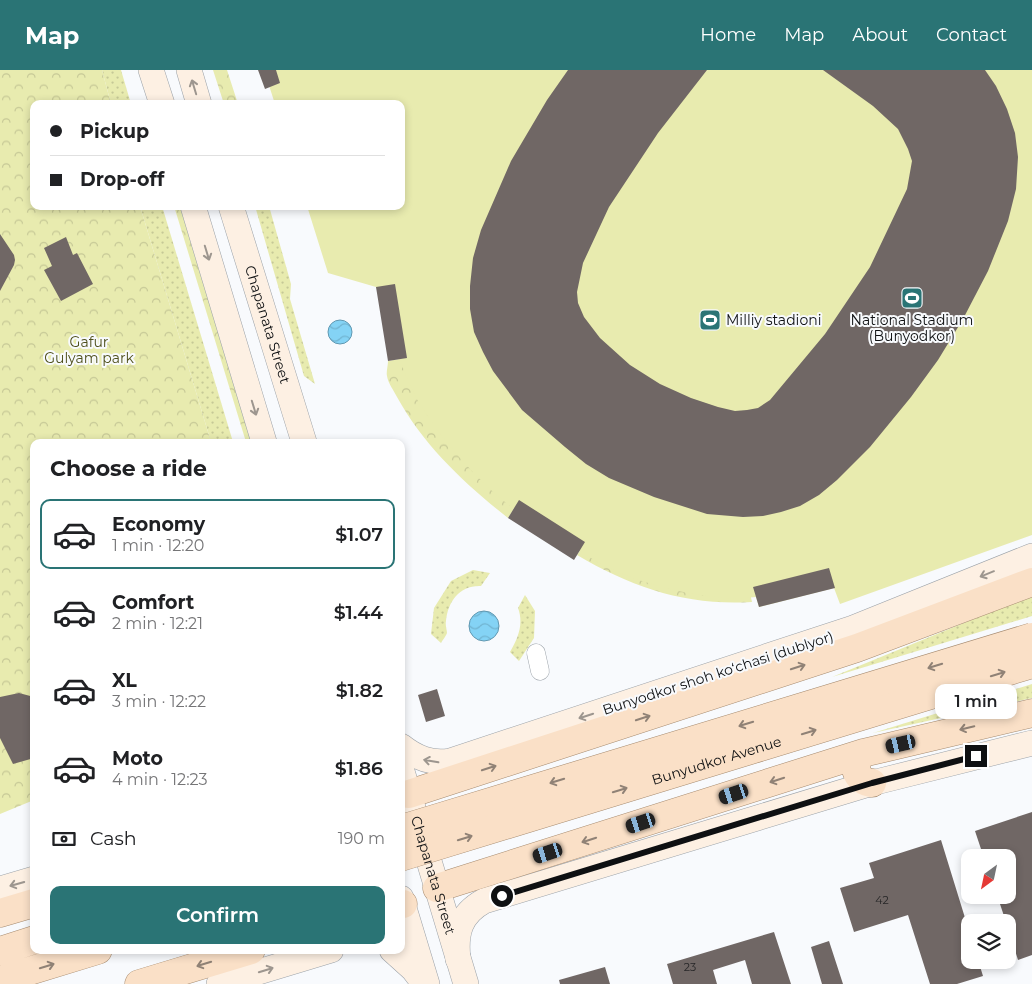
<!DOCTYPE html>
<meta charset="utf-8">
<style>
body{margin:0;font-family:Montserrat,sans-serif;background:#f6f6f6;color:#202124;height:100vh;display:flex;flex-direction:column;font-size:19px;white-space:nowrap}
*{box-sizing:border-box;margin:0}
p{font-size:16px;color:#757577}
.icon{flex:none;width:28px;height:28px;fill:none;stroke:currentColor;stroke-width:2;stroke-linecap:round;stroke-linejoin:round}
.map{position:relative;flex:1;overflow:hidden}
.side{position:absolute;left:30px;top:369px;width:375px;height:515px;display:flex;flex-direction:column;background:#fff;border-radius:10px;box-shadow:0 2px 8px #0003}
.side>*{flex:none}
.guide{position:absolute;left:30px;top:30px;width:375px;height:110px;border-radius:10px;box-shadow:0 2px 8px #0003;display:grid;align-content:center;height:110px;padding:0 20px;background:#fff}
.needle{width:32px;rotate:213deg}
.controls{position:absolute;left:961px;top:779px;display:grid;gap:10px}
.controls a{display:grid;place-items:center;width:55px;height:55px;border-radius:10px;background:#fff;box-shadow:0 2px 8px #0003;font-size:25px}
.end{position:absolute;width:22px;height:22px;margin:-11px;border:6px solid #0e1012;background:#fff;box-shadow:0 0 0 2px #fff}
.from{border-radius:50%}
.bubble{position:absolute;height:35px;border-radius:10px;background:#fff;box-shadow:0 2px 8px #0003;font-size:16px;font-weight:600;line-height:35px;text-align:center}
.car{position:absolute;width:15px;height:30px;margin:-15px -8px;border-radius:6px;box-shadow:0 0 4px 1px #0007;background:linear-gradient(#222 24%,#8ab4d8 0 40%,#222 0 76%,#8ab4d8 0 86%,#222 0)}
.guide b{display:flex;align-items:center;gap:18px;height:48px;font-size:19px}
.guide b+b{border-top:1px solid #e0e0e0}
.guide i{width:12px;height:12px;background:#202124}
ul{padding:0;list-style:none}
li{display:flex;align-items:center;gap:15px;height:70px;margin:0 10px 8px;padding:0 10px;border:2px solid transparent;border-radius:10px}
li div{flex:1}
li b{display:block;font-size:19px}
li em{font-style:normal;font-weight:600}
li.current{border-color:#2a7475}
li>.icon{width:45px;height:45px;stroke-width:1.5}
h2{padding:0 20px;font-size:22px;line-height:60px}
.pay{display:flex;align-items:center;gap:12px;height:55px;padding:0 20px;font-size:19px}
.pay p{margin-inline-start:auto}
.action{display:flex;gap:10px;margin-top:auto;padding:10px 20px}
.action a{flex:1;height:58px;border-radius:10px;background:#2a7475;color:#fff;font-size:20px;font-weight:600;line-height:58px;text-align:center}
header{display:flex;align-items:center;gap:30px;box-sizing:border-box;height:70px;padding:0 25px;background:#2a7475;color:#fff}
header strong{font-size:24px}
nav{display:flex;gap:28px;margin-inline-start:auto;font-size:18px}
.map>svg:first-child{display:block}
.grass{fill:url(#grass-dots)}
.forest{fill:url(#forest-crowns)}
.pitch{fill:#e8ebaf}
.water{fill:url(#water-waves);stroke:#6198b1}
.building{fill:#706765}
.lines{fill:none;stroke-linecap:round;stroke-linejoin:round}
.street-casing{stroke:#9ba2a9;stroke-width:19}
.secondary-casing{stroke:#9ba2a9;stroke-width:26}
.primary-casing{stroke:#a58a6f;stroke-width:29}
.street{stroke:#fff;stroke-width:18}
.secondary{stroke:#fdf0e3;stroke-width:25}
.primary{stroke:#fae0c7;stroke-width:28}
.primary-bridge-casing{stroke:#a58a6f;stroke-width:29;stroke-linecap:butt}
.primary-bridge{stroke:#fae0c7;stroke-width:28}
.oneway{stroke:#9d968f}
.oneway2{stroke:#908276}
.route{stroke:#0e1012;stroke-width:6}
.labels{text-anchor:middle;stroke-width:4;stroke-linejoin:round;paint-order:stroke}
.number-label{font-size:11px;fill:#262627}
.poi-label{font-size:14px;fill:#0e1012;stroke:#f8fafd;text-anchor:start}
.street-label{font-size:14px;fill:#0e1012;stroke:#f8fafd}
.park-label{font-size:14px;fill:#4f501c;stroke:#f8fafd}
</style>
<header>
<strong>Map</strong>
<nav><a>Home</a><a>Map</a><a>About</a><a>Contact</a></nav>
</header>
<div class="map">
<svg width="1032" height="914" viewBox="0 0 1032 914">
<defs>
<pattern id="grass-dots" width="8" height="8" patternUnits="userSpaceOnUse" patternTransform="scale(1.25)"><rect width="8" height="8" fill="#e8ebaf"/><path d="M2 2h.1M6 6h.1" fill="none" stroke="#c6c896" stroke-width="1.8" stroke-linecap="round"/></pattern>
<pattern id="forest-crowns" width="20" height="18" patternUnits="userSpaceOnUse" patternTransform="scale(1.25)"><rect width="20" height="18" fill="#e8ebaf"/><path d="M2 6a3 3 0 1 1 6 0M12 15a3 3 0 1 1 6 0" fill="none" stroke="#c6c896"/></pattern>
<pattern id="water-waves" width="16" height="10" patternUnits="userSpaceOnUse" patternTransform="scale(1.25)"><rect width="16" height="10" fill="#84d3f5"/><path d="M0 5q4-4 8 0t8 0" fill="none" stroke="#71b4d1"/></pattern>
</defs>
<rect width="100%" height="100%" fill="#f8fafd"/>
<!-- grass -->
<path class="grass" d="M102,0h19l10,34h-20z
M140,136h22l71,236h-22z
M255,136h14l22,78 -1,15 25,85 -11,-8z
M473,500l17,3 -9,13c-21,-1 -33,15 -35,35 -1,4 1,9 1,12 -1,3 -5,8 -6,10l-10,-9 3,-26 17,-27z
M525,525l10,16 -1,27 -15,23 -9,-9c8,-14 14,-28 8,-44z
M1032,525v21l-200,61 193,-79z
M1032,614v14l-159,35z"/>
<!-- forest -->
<path class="forest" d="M0,0h102l9,34h-77v102h106l71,236h-177v358l-34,14z
M213,0h14l11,34h-14z
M174,136h6l72,236h-6z
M422,285l92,154 -6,9c-43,-34 -84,-72 -111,-121 -3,-6 -9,-14 -10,-21 -1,-4 1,-10 1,-15z
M596,456l148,40 8,36c-65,4 -119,-14 -175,-47z"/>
<!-- pitch -->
<path class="pitch" d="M264,0h768v465l-192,69 -6,-16 -75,19 -3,-10c-10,1 -20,2 -30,1 -41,-3 -91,-16 -127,-35 -15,-9 -30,-19 -45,-28 -14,-9 -28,-17 -41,-27 -35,-26 -73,-70 -95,-107 -18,-32 -29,-78 -42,-114l-48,-14 -21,-67h94v-102h-126z"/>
<!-- water -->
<path class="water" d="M328 262a12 12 0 1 1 24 0a12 12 0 1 1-24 0Z
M469 556a15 15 0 1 1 30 0a15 15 0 1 1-30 0Z"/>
<!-- building -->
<path class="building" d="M258,0h18l4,13 -15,6z
M568,0h139l-49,63 -49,74 -26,56 -6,29 1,11 6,14 16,21 30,27 30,19 31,14 27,9 17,4 12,-1 11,-2 12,-8 55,-66 45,-67 37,-78 5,-28 -4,-12 -10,-20 -25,-23 -50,-36h162l11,16 11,23 8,24 3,24 -2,32 -8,32 -20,50 -25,48 -25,41 -27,37 -41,50 -33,33 -18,15 -19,11 -19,6 -18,4 -20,1 -36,-3 -53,-17 -45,-19 -23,-14 -21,-17 -43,-37 -29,-39 -10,-19 -9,-20 -4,-23v-23l3,-28 8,-28 30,-69 36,-61z
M0,164l14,21 1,5 -1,5 -14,26z
M66,167l7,18 4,-2 16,31 -32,17 -17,-31 8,-4 -8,-18z
M395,214l12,74 -19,3 -12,-74z
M519,430l66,42 -11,18 -66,-42z
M829,498l6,20 -76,19 -6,-20z
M437,619l8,27 -19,6 -8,-27z
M19,623l15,4v61l-21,6 -13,-26v-41z
M1032,742v143l-14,5 -10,-32v-6h-2l-9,-27h11v-37h-24l-9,-27z
M941,770l29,94v26h8l5,16 -26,8h-27l-22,-69 -54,17 -14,-44 34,-10 -5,-15z
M774,862l17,52h-39l-7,-24 -32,10 4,14h-44l-6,-20z
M829,871l14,43h-21l-11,-37z
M605,897l5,17h-50l-1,-4z"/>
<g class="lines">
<!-- street casing -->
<g class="street-casing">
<path id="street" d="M536,583l4,18"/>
</g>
<!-- secondary casing -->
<g class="secondary-casing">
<g id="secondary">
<path d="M151,0l11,34"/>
<path d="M189,0l10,34"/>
<path d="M193,136l71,236"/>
<path id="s1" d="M231,136l73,236"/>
<path d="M401,676c15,12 30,18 49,15l403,-133 179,-72"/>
<path id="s2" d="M401,698l65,216"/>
<path d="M0,819l34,-10"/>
<path d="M401,828l26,86"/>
<path d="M392,880l21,19 10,13"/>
<path d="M458,889c-3,-26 2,-45 26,-58l388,-118 160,-40"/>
<path d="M219,914l112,-34"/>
</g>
</g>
<!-- primary casing -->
<g class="primary-casing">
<path id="primary" d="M863,683c-12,11 -8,28 9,30
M409,724l448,-146 175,-66
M437,818l426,-135 169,-40
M401,834h2
M0,843l34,-10
M0,881l34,-11
M0,910l98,-30
M139,914l112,-34"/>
</g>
<!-- street -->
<use href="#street" class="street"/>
<!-- secondary -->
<use href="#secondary" class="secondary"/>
<!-- primary -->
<use href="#primary" class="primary"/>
<!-- primary-bridge casing -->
<g class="primary-bridge-casing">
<g id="primary-bridge">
<path d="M401,759l631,-192"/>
<path id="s3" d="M401,787l631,-193"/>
</g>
</g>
<!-- primary-bridge -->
<use href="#primary-bridge" class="primary-bridge"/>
</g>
<!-- one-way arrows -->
<defs><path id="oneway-shaft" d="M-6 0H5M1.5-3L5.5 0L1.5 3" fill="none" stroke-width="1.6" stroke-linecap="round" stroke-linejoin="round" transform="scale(1.25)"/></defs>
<g class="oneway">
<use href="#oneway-shaft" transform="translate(194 17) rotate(-107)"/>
<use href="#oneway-shaft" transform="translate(207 183) rotate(73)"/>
<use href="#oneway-shaft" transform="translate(254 338) rotate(73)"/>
<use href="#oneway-shaft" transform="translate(987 504) rotate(158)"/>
<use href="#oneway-shaft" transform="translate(586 646) rotate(162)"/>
<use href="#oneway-shaft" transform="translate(431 691) rotate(-170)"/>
<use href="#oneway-shaft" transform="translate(17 814) rotate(164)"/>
<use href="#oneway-shaft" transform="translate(266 900) rotate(-17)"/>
</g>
<g class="oneway2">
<use href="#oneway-shaft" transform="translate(935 596) rotate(163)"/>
<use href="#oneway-shaft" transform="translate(798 597) rotate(-18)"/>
<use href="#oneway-shaft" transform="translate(998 604) rotate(-17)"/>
<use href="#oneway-shaft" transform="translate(643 648) rotate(-18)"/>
<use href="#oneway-shaft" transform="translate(746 654) rotate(163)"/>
<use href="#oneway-shaft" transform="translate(967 658) rotate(167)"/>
<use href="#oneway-shaft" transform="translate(809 662) rotate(-17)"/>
<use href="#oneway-shaft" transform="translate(489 698) rotate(-18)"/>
<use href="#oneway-shaft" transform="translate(777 710) rotate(162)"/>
<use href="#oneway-shaft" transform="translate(557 711) rotate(163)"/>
<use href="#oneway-shaft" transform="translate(620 720) rotate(-17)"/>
<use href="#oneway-shaft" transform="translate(465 768) rotate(-17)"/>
<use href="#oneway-shaft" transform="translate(589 770) rotate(162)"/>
<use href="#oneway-shaft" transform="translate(204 894) rotate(163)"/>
<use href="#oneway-shaft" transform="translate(47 896) rotate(-17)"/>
</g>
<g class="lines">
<!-- route -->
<path class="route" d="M502,826l370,-113 104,-27"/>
</g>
<!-- icons -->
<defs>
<g id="stadium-square" transform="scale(1.125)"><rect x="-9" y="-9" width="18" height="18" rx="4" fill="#2a7475" stroke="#f8fafd"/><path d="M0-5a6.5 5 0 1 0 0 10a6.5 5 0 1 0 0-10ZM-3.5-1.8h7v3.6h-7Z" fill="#fff"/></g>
</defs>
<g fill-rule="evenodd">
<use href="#stadium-square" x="912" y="228"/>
<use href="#stadium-square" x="710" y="250"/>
</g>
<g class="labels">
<!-- number labels -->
<g class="number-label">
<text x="882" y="834">42</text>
<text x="690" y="901">23</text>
</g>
<!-- poi labels -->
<g class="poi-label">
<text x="726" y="255">Milliy stadioni</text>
<text x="912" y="255" text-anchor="middle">National Stadium<tspan x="912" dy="16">(Bunyodkor)</tspan></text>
</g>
<!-- street labels -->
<g class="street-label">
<text dy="5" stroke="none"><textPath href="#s1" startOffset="124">Chapanata Street</textPath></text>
<text transform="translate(718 603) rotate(-18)" y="5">Bunyodkor shoh koʻchasi (dublyor)</text>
<text dy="5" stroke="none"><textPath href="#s3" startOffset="330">Bunyudkor Avenue</textPath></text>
<text dy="5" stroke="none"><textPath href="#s2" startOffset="112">Chapanata Street</textPath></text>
</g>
<!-- park labels -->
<g class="park-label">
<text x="89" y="277">Gafur<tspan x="89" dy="16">Gulyam park</tspan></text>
</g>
</g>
</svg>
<div class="controls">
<a><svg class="needle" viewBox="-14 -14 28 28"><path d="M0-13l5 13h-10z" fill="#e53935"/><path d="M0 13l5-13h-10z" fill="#757577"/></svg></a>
<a><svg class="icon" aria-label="layers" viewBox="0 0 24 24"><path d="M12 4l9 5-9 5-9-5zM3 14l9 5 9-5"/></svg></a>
</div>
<i class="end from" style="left:502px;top:826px"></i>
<i class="end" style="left:976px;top:686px"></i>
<div class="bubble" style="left:935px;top:614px;width:82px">1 min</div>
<i class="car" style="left:901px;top:674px;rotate:257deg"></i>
<i class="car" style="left:734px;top:724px;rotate:252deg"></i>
<i class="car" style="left:641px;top:753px;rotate:252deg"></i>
<i class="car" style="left:548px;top:783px;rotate:252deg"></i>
<div class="guide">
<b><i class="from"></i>Pickup</b>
<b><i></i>Drop-off</b>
</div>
<section class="side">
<h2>Choose a ride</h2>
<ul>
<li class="current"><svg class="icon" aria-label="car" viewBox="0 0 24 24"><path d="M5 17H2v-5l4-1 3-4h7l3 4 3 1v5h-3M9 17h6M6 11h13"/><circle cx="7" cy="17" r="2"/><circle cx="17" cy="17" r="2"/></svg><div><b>Economy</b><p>1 min · 12:20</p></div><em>$1.07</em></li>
<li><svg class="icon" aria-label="car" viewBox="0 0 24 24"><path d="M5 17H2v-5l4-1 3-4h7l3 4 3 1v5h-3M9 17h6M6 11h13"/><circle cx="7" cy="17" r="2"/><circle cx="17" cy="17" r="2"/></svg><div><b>Comfort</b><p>2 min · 12:21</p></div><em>$1.44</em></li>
<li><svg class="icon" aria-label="car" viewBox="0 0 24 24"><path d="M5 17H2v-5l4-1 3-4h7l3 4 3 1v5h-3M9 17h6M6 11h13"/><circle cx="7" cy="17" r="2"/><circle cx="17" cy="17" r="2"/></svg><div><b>XL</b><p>3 min · 12:22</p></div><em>$1.82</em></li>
<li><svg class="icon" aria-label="car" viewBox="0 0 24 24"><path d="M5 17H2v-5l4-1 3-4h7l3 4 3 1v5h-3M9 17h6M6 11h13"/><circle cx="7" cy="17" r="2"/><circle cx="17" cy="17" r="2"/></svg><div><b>Moto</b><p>4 min · 12:23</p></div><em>$1.86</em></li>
</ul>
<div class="pay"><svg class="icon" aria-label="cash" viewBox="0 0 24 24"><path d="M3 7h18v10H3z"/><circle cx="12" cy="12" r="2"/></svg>Cash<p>190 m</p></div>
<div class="action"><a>Confirm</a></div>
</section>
</div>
